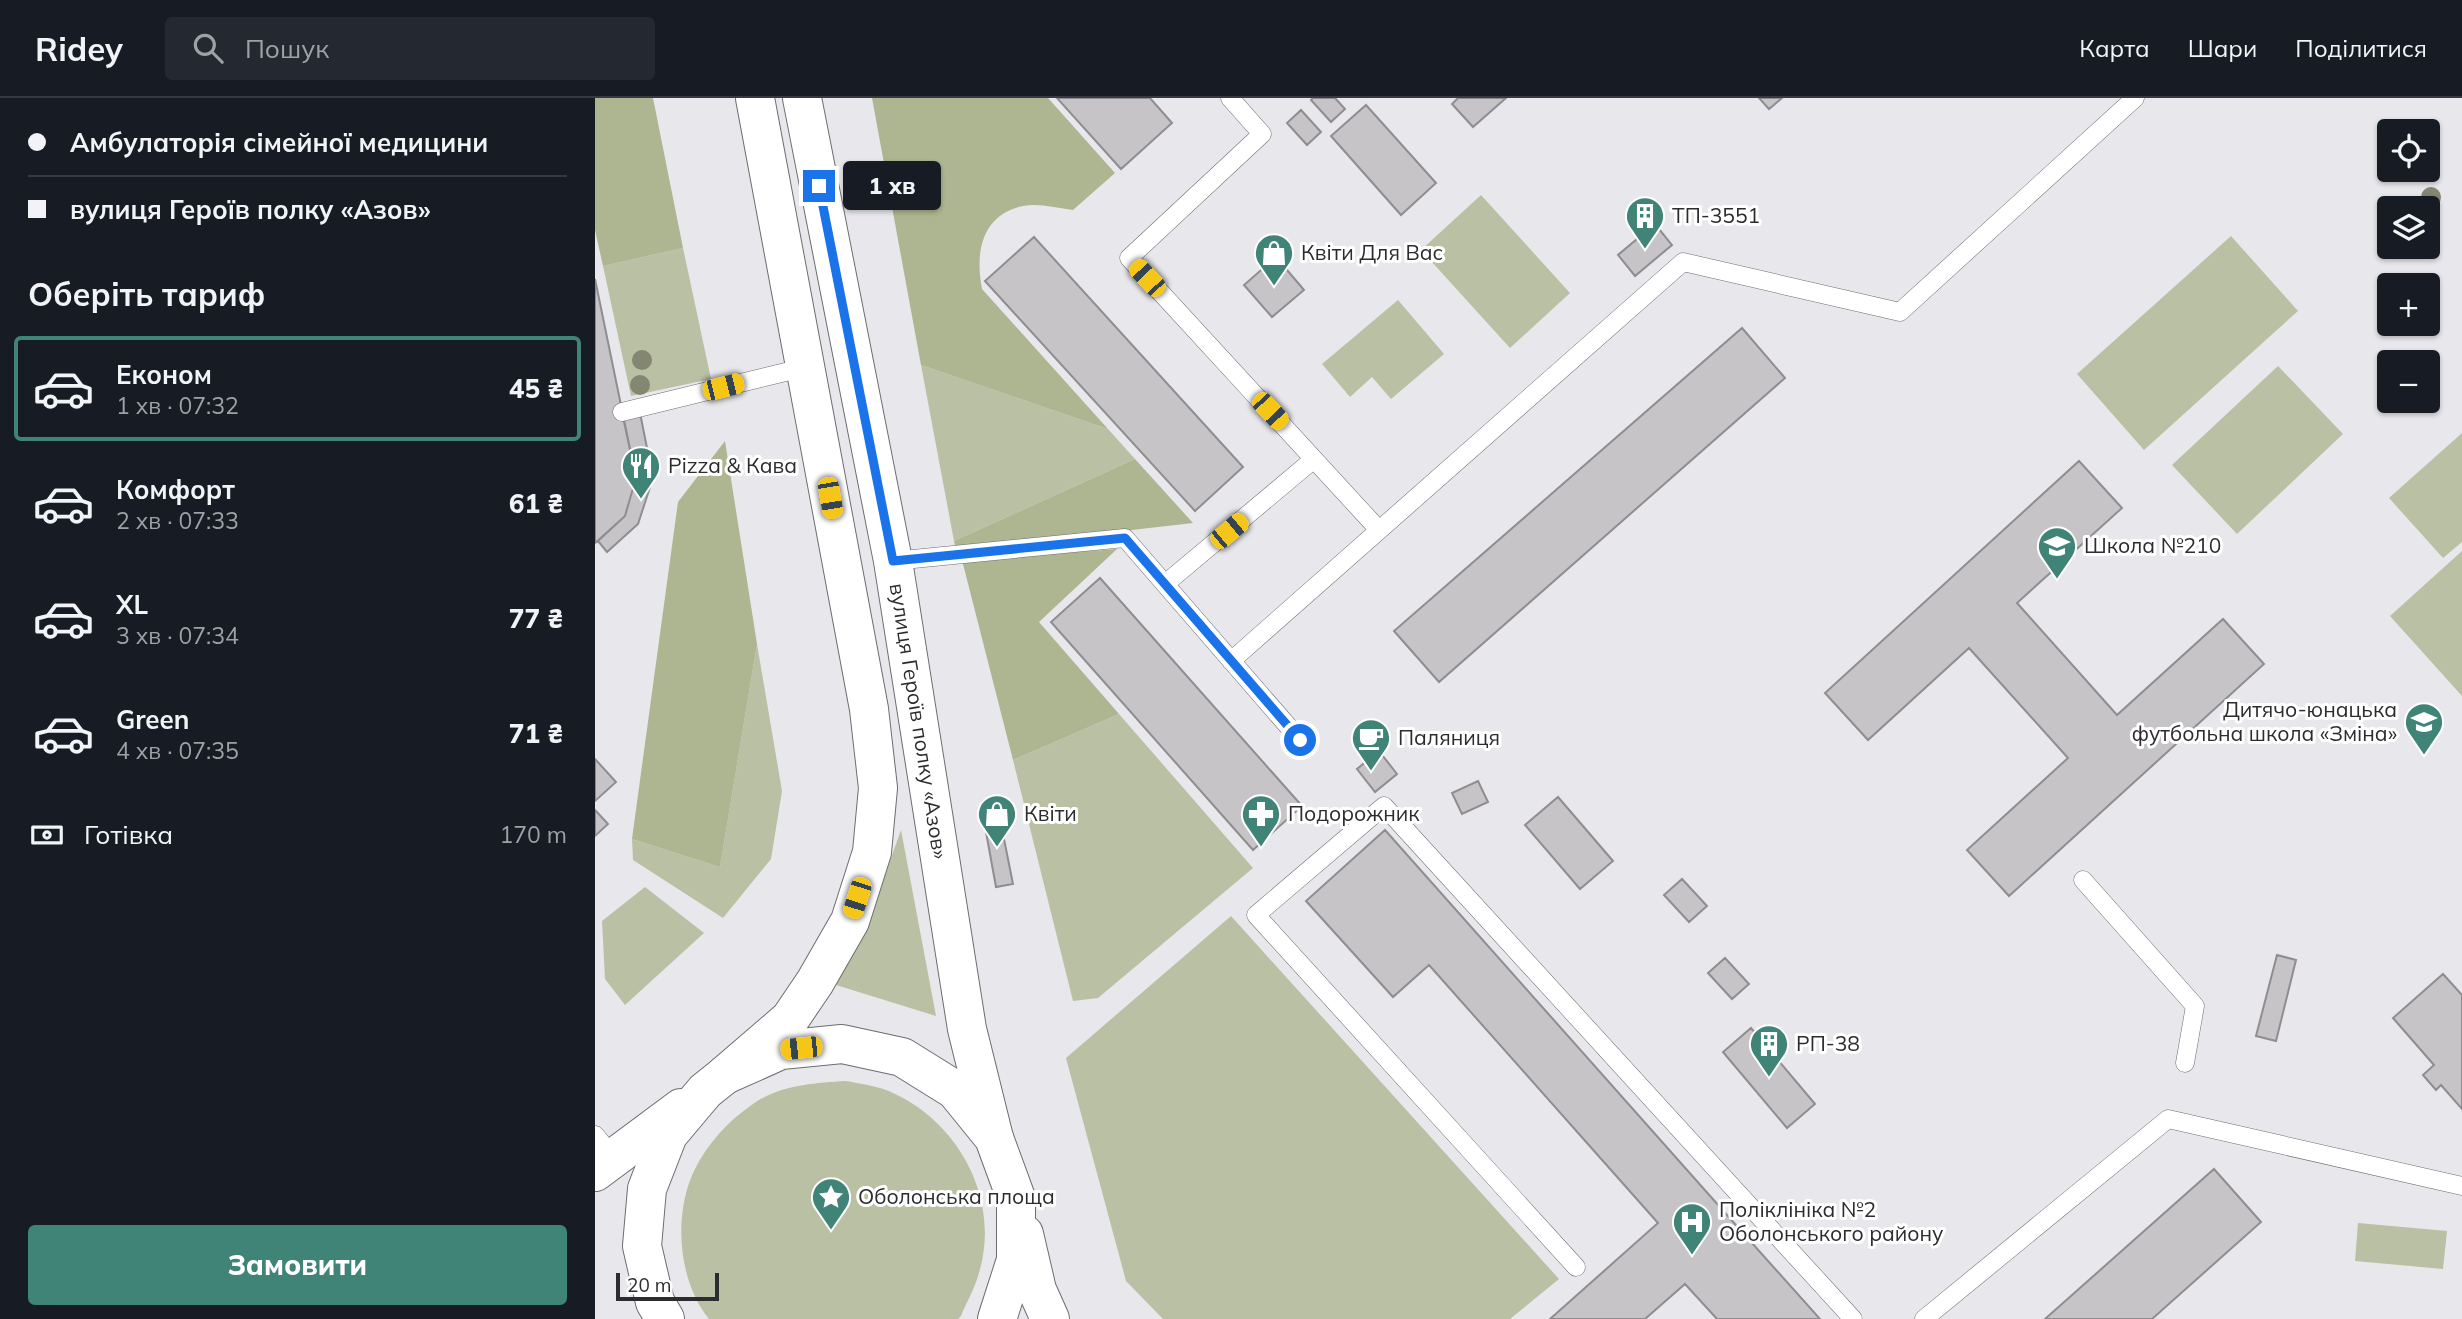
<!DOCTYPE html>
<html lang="uk">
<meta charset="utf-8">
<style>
body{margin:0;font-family:Mulish,sans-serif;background:#242831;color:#f1f3f6;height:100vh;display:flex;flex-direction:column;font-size:26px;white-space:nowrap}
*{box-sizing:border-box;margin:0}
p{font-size:23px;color:#9ea1a6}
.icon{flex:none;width:38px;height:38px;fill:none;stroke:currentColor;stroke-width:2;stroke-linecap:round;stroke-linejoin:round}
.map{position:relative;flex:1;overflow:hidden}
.drawer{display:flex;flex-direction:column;background:#171b24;width:595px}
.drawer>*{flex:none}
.guide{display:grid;align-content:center;height:154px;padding:0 28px;background:#171b24}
.controls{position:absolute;left:1782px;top:21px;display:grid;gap:14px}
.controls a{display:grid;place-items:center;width:63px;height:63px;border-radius:7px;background:#171b24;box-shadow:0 2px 5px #0004;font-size:35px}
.scale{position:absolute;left:21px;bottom:18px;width:103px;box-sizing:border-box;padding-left:7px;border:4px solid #2c2b2d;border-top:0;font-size:19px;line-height:24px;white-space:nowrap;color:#2c2b2d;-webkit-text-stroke:5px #fff;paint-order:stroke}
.end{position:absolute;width:32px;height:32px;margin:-16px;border:9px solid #1a73e8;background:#fff;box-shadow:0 0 0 4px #fff}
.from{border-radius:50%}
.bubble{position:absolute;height:49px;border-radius:7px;background:#171b24;box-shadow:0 2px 5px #0004;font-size:23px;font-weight:800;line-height:49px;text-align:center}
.car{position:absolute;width:21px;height:42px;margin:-21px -10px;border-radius:9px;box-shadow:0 0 5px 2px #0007;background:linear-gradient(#f5c518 24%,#345 0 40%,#f5c518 0 76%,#345 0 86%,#f5c518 0)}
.guide b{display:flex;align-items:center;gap:24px;height:66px;font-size:26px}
.guide b+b{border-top:2px solid #363941}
.guide i{width:18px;height:18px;background:#f1f3f6}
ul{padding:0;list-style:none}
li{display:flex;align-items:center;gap:21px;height:105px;margin:0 14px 10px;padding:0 14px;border:4px solid transparent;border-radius:7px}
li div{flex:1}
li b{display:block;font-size:26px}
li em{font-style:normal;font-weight:800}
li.active{border-color:#408377}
li>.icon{width:63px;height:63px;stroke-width:1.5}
h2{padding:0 28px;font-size:32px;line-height:84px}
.pay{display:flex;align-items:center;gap:18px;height:77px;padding:0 28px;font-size:26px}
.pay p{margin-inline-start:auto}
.button{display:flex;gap:14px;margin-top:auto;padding:14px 28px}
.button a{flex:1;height:80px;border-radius:7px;background:#408377;color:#fff;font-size:28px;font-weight:800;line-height:80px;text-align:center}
header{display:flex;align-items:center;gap:42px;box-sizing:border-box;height:98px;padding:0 35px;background:#171b24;border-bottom:2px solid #363941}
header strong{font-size:33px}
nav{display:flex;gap:38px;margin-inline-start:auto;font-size:24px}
.search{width:490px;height:63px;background:#242831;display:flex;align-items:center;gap:18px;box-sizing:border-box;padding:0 24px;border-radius:7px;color:#9ea1a6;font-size:26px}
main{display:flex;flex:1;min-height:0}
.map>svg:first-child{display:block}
.green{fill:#bac0a4}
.forest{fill:#adb591}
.building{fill:#c7c4c8;stroke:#8f8d90;stroke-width:2}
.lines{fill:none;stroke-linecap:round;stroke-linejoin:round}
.lane-casing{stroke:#6d6c70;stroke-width:19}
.secondary-casing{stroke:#6d6c70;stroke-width:40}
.lane{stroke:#fff;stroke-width:18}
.secondary{stroke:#fff;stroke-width:38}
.tree{fill:#838670}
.route{stroke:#1a73e8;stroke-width:9}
.labels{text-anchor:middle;stroke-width:6;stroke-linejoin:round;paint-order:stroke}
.poi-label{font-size:21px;fill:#2c2b2d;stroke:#fff;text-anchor:start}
.street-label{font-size:21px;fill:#2c2b2d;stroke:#fff}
</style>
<header>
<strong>Ridey</strong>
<div class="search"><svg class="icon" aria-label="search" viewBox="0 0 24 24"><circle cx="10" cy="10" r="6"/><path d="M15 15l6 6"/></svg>Пошук</div>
<nav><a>Карта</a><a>Шари</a><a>Поділитися</a></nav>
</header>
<main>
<section class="drawer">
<div class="guide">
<b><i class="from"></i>Амбулаторія сімейної медицини</b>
<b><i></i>вулиця Героїв полку «Азов»</b>
</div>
<h2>Оберіть тариф</h2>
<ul>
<li class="active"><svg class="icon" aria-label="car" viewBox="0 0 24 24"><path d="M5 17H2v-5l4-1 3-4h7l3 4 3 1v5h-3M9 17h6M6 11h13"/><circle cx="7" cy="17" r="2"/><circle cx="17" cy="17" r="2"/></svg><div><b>Економ</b><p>1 хв · 07:32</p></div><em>45 ₴</em></li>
<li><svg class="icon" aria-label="car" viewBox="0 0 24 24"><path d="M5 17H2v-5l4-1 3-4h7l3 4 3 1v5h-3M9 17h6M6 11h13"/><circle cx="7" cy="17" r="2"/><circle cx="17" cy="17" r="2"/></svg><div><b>Комфорт</b><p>2 хв · 07:33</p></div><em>61 ₴</em></li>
<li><svg class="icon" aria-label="car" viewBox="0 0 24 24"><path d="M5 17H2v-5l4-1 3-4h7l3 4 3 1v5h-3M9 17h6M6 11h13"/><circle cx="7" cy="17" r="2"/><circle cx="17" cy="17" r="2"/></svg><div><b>XL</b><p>3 хв · 07:34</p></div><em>77 ₴</em></li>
<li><svg class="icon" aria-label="car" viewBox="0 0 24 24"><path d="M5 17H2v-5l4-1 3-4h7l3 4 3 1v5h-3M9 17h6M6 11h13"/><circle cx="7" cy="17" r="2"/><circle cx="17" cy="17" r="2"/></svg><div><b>Green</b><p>4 хв · 07:35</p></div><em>71 ₴</em></li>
</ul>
<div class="pay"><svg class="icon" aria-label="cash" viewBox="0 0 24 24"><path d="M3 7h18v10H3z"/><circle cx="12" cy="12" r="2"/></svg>Готівка<p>170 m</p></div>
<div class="button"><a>Замовити</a></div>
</section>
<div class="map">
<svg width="1867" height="1221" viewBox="0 0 1867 1221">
<rect width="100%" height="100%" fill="#e8e7eb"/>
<!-- green -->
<path class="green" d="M886,97l89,98 -60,55 -89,-98z
M1636,138l67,75 -154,139 -67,-76z
M88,150l28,131 -80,17 -28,-130z
M803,202l46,54 -53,45 -19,-22 -22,20 -28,-33z
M326,267l187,64 27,30 -181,82z
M1683,268l65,68 -106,100 -65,-69z
M1867,335v109l-19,16 -54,-60z
M1867,453v145l-72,-80z
M162,546l25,147 -11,68 -48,59 -90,-58 -1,-21 88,28z
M524,616l134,154 -155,130 -25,3 -60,-241z
M306,732l35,186 -100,-31 33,-66z
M50,789l59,46 -79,72 -20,-26 -3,-58z
M636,818l328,363 -49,40h-347l-37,-38 -60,-223z
M251,983c15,3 33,5 47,12 68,31 109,110 85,183 -4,14 -12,27 -17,40l-3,3h-249c-31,-38 -36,-104 -15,-148 13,-27 34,-50 59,-67 27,-19 61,-21 93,-23z
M1763,1125l89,8 -4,38 -88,-8z"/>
<!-- forest -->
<path class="forest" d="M0,0h58l30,150 -80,18 -8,-36z
M277,0h176l67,75 -42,37c-16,-2 -34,-7 -50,-4 -42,9 -48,47 -41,83l126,140 -187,-64z
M130,343l32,203 -37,223 -88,-28 46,-337z
M540,361l58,64 -237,27 -2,-9z
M522,451l-78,73 80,92 -106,46 -51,-200z"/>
<!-- building -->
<path class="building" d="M462,0h93l22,25 -51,46z
M718,0h22l10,11 -14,13 -20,-22z
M863,0h48l-33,29 -21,-23z
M1164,0h23l-13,11z
M771,7l70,78 -35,32 -70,-79z
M706,12l20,22 -14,13 -20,-22z
M1060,126l17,21 -37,31 -17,-21z
M439,139l209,230 -48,44 -210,-230z
M681,159l28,33 -32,27 -28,-32z
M0,181l41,199 -11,38 -30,27z
M1147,230l43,50 -346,304 -45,-51z
M45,315l13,65 -15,46 -31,28 -9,-11 27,-25 11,-38 -13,-61z
M1484,363l43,47 -105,95 100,112 106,-96 41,45 -255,232 -42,-46 101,-92 -99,-110 -101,92 -43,-47z
M505,480l202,228 -49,44 -202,-228z
M784,653l18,23 -22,18 -18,-23z
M0,661l21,23 -21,19z
M883,683l10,21 -26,12 -10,-21z
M963,699l55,64 -33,28 -55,-64z
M0,712l13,14 -13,12z
M407,731l11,55 -17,3 -10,-55z
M790,732l358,403 77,86h-103l-32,-35 -40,35h-95l108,-96 -229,-258 -36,32 -87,-96z
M1087,781l25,27 -18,16 -25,-27z
M1682,857l19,5 -20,81 -20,-5z
M1130,860l24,26 -17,15 -24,-26z
M1848,876l19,21v114l-21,-24 -5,5 -13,-15 11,-10 -41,-47z
M1156,930l64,76 -28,24 -64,-76z
M1619,1071l47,53 -109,97h-107z"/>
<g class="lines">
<!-- lane casing -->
<g class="lane-casing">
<path id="lane" d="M635,0l32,36 -133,124 250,272
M27,314l184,-45
M298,463l232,-23 175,202
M570,486l149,-125
M636,563l452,-399 217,50 235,-214
M1488,782l112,126 -10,57
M0,1037l18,22
M981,1169l-320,-352 128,-109 469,513
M1329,1221l244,-200 294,67"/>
</g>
<!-- secondary casing -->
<g class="secondary-casing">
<g id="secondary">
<path id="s1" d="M207,0l91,463 74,468 27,109"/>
<path d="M130,977l65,-56 25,-37 35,-61 22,-69 6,-64 -9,-79 -114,-611"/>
<path d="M0,1074l86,-64"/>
<path d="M429,1136l13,56 13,29"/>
<path d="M70,1221l-10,-17 -13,-56 5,-57 21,-54 37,-44 20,-16 56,-25 61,-6 60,13 53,33 39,48 22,60v62l-19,59"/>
</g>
</g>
<!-- lane -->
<use href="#lane" class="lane"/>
<!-- secondary -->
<use href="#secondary" class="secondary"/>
</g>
<!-- trees -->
<g class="tree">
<circle cx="1836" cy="99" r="10"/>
<circle cx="47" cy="262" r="10"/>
<circle cx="45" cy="287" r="10"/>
</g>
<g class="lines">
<!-- route -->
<path class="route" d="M224,88l74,375 232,-23 175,202"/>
</g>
<!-- icons -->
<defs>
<g id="building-pin" transform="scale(2.0125)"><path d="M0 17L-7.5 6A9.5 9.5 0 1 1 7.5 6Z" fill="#408377" stroke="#fff"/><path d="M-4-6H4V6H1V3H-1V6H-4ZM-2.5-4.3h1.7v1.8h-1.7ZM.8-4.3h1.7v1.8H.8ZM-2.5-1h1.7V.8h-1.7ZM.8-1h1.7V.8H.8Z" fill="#fff"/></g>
<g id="shop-pin" transform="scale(2.0125)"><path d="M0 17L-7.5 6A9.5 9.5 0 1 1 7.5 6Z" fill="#408377" stroke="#fff"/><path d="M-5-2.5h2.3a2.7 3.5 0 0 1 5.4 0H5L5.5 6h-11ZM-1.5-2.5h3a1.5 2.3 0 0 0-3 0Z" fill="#fff"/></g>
<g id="restaurant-pin" transform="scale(2.0125)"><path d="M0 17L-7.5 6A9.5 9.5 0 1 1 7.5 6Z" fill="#408377" stroke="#fff"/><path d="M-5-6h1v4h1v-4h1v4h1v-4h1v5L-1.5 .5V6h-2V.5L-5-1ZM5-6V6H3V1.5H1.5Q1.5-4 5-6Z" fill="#fff"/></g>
<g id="school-pin" transform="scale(2.0125)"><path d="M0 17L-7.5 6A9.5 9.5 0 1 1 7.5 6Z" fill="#408377" stroke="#fff"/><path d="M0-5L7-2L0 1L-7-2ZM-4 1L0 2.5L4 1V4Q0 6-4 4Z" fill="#fff"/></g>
<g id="cafe-pin" transform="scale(2.0125)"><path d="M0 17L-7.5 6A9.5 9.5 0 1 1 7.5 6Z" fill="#408377" stroke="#fff"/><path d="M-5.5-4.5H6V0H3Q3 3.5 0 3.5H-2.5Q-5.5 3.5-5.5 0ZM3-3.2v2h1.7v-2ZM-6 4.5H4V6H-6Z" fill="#fff"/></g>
<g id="pharmacy-pin" transform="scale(2.0125)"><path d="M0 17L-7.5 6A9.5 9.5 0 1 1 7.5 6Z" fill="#408377" stroke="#fff"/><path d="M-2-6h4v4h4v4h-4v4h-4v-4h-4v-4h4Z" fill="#fff"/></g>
<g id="sight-pin" transform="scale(2.0125)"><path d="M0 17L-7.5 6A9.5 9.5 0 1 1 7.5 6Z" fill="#408377" stroke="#fff"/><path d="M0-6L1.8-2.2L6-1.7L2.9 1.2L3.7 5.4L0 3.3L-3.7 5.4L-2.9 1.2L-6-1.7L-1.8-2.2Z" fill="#fff"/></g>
<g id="hospital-pin" transform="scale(2.0125)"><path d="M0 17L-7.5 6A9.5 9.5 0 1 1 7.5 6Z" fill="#408377" stroke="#fff"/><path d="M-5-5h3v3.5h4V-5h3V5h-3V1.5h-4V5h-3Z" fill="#fff"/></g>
</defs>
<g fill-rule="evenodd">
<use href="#building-pin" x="1050" y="118"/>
<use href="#shop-pin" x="679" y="155"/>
<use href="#restaurant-pin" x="46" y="368"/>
<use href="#school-pin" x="1462" y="448"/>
<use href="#school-pin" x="1829" y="624"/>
<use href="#cafe-pin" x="776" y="640"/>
<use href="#shop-pin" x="402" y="716"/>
<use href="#pharmacy-pin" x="666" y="716"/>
<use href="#building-pin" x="1174" y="946"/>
<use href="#sight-pin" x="236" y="1099"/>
<use href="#hospital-pin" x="1097" y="1124"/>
</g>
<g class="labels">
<!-- poi labels -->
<g class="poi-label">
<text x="1077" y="125">ТП-3551</text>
<text x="706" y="162">Квіти Для Вас</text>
<text x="73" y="375">Pizza &amp; Кава</text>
<text x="1489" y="455">Школа №210</text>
<text x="1802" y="619" text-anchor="end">Дитячо-юнацька<tspan x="1802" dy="24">футбольна школа «Зміна»</tspan></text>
<text x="803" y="647">Паляниця</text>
<text x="429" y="723">Квіти</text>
<text x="693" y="723">Подорожник</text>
<text x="1201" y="953">РП-38</text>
<text x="263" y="1106">Оболонська площа</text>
<text x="1124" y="1119">Поліклініка №2<tspan x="1124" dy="24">Оболонського району</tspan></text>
</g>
<!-- street labels -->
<g class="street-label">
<text dy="7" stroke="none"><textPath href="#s1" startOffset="634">вулиця Героїв полку «Азов»</textPath></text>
</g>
</g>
</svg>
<div class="controls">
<a><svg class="icon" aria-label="locate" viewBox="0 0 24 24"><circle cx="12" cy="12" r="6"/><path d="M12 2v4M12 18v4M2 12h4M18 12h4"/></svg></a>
<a><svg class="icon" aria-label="layers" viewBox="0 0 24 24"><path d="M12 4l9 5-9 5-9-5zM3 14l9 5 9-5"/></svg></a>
<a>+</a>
<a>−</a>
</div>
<div class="scale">20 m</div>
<i class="end from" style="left:705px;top:642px"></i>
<i class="end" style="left:224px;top:88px"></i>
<div class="bubble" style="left:248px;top:63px;width:98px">1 хв</div>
<i class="car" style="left:552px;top:180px;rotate:317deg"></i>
<i class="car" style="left:128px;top:289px;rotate:76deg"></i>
<i class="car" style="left:675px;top:313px;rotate:137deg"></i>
<i class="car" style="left:235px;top:400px;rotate:170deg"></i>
<i class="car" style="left:634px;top:433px;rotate:50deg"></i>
<i class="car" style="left:262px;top:800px;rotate:198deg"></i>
<i class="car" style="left:206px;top:950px;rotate:264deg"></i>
</div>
</main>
